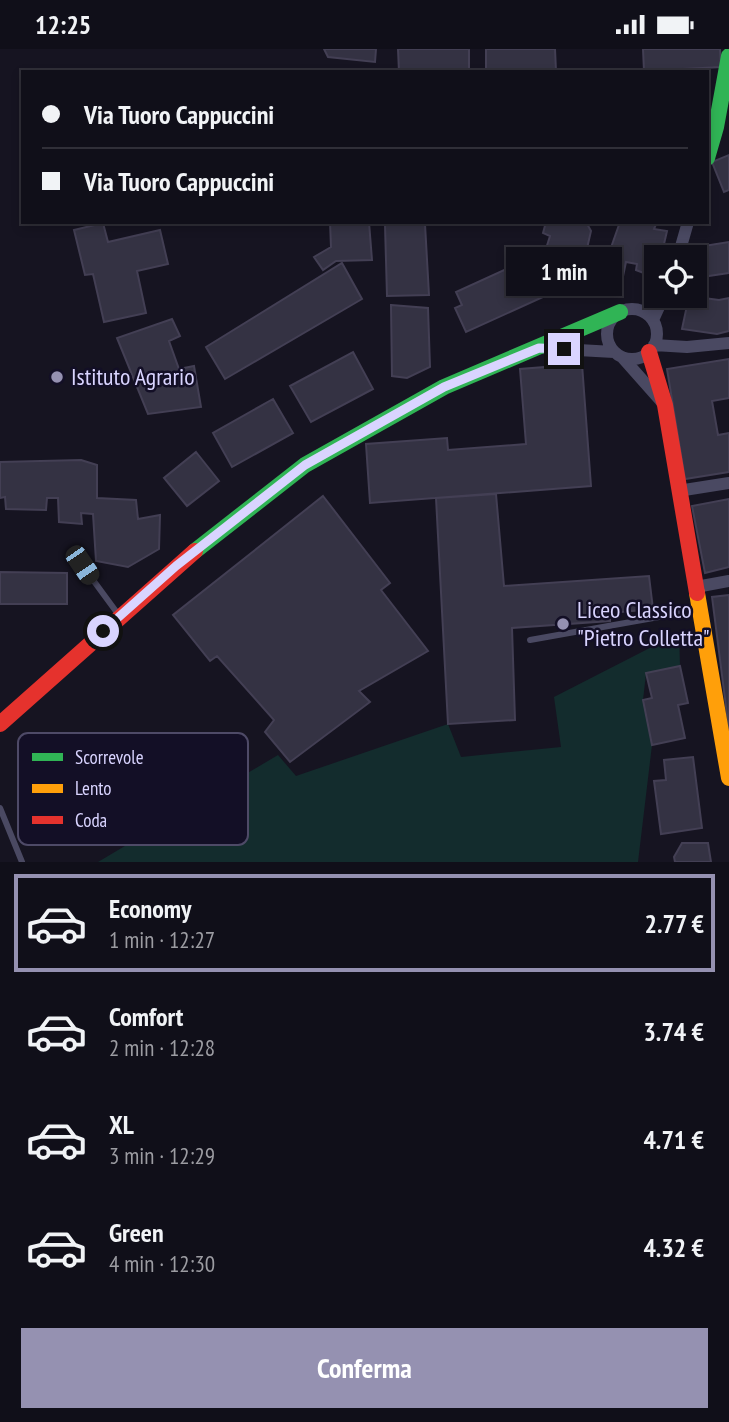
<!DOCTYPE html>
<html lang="it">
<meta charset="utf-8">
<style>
body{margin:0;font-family:"PT Sans Narrow",sans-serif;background:#1e1d26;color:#f1f3f6;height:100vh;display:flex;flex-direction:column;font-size:26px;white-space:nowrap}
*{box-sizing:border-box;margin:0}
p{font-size:23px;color:#9c9ca2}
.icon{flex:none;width:38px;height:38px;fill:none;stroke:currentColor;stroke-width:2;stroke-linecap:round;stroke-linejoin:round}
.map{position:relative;height:813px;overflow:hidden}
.panel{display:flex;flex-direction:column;background:#100f19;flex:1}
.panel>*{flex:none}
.banner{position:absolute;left:21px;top:21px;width:688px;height:154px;border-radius:0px;box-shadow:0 4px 10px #0003,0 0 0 2px #302f38;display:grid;align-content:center;height:154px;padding:0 21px;background:#100f19}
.tools{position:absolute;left:644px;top:196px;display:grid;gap:14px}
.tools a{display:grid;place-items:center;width:63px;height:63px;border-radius:0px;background:#100f19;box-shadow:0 4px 10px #0003,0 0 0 2px #302f38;font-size:35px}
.end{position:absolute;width:32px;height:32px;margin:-16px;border:9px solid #d9d4ff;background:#111;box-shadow:0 0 0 4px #111}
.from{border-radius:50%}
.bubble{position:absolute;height:49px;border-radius:0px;background:#100f19;box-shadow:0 4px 10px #0003,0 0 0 2px #302f38;font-size:23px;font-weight:700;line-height:49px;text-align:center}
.car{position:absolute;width:21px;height:42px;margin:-21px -10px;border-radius:9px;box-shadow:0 0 5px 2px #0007;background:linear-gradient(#222 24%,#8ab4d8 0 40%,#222 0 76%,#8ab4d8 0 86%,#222 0)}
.banner b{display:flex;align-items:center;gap:24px;height:66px;font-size:26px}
.banner b+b{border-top:2px solid #302f38}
.banner i{width:18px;height:18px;background:#f1f3f6}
ul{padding:12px 0 0;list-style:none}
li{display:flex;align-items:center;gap:21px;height:98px;margin:0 14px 10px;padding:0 7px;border:4px solid transparent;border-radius:0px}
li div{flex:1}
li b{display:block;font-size:26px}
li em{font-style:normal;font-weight:700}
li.on{border-color:#9591b1}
li>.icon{width:63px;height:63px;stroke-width:1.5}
.primary-button{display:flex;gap:14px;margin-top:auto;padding:14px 21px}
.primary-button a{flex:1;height:80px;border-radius:0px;background:#9591b1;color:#fff;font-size:28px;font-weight:700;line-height:80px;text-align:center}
.status{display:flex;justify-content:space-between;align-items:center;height:49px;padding:0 35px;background:#100f19;direction:ltr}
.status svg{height:19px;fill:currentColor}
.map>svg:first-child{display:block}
.green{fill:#132c2d}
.building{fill:#343243;stroke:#433f54;stroke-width:2}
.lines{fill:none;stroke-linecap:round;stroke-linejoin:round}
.lane{stroke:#4a4962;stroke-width:6}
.street{stroke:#4a4962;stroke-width:12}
.fast{stroke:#30b455;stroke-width:16}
.slow{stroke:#ff9f0a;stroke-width:16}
.jam{stroke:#e5322d;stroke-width:16}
.route{stroke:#d9d4ff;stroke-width:9}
.poi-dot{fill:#9591b1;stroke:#130f26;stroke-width:2.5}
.labels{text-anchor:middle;stroke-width:5;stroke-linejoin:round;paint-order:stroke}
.poi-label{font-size:24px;fill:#d9d4ff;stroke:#130f26;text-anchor:start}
.key{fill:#130f26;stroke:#4e4a67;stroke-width:2}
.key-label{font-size:19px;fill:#d9d4ff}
</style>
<div class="status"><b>12:25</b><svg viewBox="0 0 49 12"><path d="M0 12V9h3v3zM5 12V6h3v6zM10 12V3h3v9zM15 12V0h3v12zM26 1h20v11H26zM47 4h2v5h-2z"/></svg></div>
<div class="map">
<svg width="729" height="813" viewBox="0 0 729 813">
<rect width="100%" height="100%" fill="#161421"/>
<!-- green -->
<path class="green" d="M679,584l1,33 -34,8 -3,26 9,45 -14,117h-540l180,-107 18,21 152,-52 13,33 100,-10 -7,-50z"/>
<!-- building -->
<path class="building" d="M324,0h52l-1,13 -47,-5z
M398,0h71v23h-70z
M486,0h69l1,22 -70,1z
M643,0h77l1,18 -77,4z
M729,106v35l-5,2 -12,-30z
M330,173h39l3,38 -36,1 -13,9 -9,-13 17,-10z
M546,173h40l5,9 -8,35 -39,-11 6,-19 -7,-3z
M620,173h37l-3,7 13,2 -6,26h-5v12l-4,-1 -3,7 -13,-5 1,-6 -11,-2 -4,19 -21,-5z
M103,174l5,19 52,-12 8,34 -31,7 9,42 -42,9 -11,-48 -8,1 -11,-45z
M425,175l4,71 -42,1 -2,-71z
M729,193v31l-34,5v-21h-3l-1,-9z
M342,214l20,36 -137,80 -19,-32z
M513,217l6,13 13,-6 11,24 -77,35 -11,-24 7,-3 -6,-13z
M689,247l30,4 10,-2v33l-12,3 -35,-5z
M391,256l37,3 2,59 -23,11 -15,-2z
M172,270l8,17 -11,5 10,28 15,-3 7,41 -53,7 -31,-76z
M353,303l20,37 -62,33 -21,-36z
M729,310v39l-17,3 6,34 11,-2v39l-44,7 -18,-110z
M582,315l9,122 -221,17 -4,-59 81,-6 1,12 78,-6 -6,-75z
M273,350l20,34 -61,34 -19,-34z
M196,403l23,29 -32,25 -23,-28z
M81,411l16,5v33l39,2 2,19 22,-4 -1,34 -31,18 -32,-6 -3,-47 -12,-1 1,11 -23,-2 -1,-24h-11l-1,12 -40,-1 -1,-12 -5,1v-36z
M496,445l8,92 145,-10 4,33 -43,4v8l-98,7 3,92 -67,4 -12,-226z
M323,447l67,87 -9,7 47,61 -69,40 11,11 -80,60 -25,-30 9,-12 -57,-64 -7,5 -37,-46z
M729,450v68l-24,6 -13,-67z
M0,523l67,1v31h-67z
M729,546v135l-17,-133z
M680,617l8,37 -10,2 7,33 -33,7 -9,-45 9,-2 -6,-25z
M693,708l9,71 -41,6 -7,-53 12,-1 -2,-20z
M682,794h26l3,19h-36l-1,-5z"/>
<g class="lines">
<!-- lane -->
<path class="lane" d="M82,516l36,49
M530,591l168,-30
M0,759l22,54"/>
<!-- street -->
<path class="street" d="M678,208l10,-35
M607 285a25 25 0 1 1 50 0a25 25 0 1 1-50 0Z
M653,271l11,-24
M654,296l33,2 42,-4
M542,299l72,4
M622,308l39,44
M678,442l51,-8
M696,538l33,-6"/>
<!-- fast -->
<path class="fast" d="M707,109l9,-31 13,-71
M195,502l110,-86 139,-78 176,-75"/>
<!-- slow -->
<path class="slow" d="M697,544l32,185"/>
<!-- jam -->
<path class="jam" d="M649,303l16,53 32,188
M0,675l195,-173"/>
</g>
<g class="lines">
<!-- route -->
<path class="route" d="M103,582l73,-65 129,-101 139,-78 95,-39 25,1"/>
</g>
<!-- markers -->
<g class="poi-dot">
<circle cx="57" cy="328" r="7"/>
<circle cx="563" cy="575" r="7"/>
</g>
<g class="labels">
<!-- poi labels -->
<g class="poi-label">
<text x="71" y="336">Istituto Agrario</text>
<text x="577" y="569">Liceo Classico<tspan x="577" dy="28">"Pietro Colletta"</tspan></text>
</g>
</g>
<!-- legend -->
<rect x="18" y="684" width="230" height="112" rx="10" class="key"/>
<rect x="32" y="704" width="31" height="8" fill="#30b455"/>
<rect x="32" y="735" width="31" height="9" fill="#ff9f0a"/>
<rect x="32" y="767" width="31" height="8" fill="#e5322d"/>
<g class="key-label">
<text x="75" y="715">Scorrevole</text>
<text x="75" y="746">Lento</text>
<text x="75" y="778">Coda</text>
</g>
</svg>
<div class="tools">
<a><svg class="icon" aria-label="locate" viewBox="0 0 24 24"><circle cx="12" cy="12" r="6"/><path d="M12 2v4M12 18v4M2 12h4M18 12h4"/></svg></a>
</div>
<i class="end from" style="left:103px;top:582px"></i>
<i class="end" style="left:564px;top:300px"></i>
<div class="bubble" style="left:506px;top:198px;width:116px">1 min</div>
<i class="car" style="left:82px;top:516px;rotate:146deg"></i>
<div class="banner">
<b><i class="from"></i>Via Tuoro Cappuccini</b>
<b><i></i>Via Tuoro Cappuccini</b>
</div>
</div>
<section class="panel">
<ul>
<li class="on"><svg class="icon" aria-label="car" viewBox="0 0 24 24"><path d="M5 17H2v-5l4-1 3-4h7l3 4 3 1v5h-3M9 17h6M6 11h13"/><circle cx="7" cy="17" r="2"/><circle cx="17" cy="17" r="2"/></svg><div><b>Economy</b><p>1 min · 12:27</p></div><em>2.77 €</em></li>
<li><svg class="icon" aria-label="car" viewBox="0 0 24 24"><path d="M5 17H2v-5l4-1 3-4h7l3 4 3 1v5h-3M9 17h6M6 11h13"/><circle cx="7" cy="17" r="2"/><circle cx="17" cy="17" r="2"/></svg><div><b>Comfort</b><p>2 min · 12:28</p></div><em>3.74 €</em></li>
<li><svg class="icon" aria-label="car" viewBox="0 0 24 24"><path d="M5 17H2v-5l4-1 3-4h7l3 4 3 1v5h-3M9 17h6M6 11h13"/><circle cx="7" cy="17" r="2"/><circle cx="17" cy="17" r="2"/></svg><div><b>XL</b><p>3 min · 12:29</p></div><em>4.71 €</em></li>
<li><svg class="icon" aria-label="car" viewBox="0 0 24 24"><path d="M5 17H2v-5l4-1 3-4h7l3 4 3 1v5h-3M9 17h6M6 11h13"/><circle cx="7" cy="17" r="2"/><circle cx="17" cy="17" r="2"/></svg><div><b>Green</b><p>4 min · 12:30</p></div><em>4.32 €</em></li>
</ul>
<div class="primary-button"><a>Conferma</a></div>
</section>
